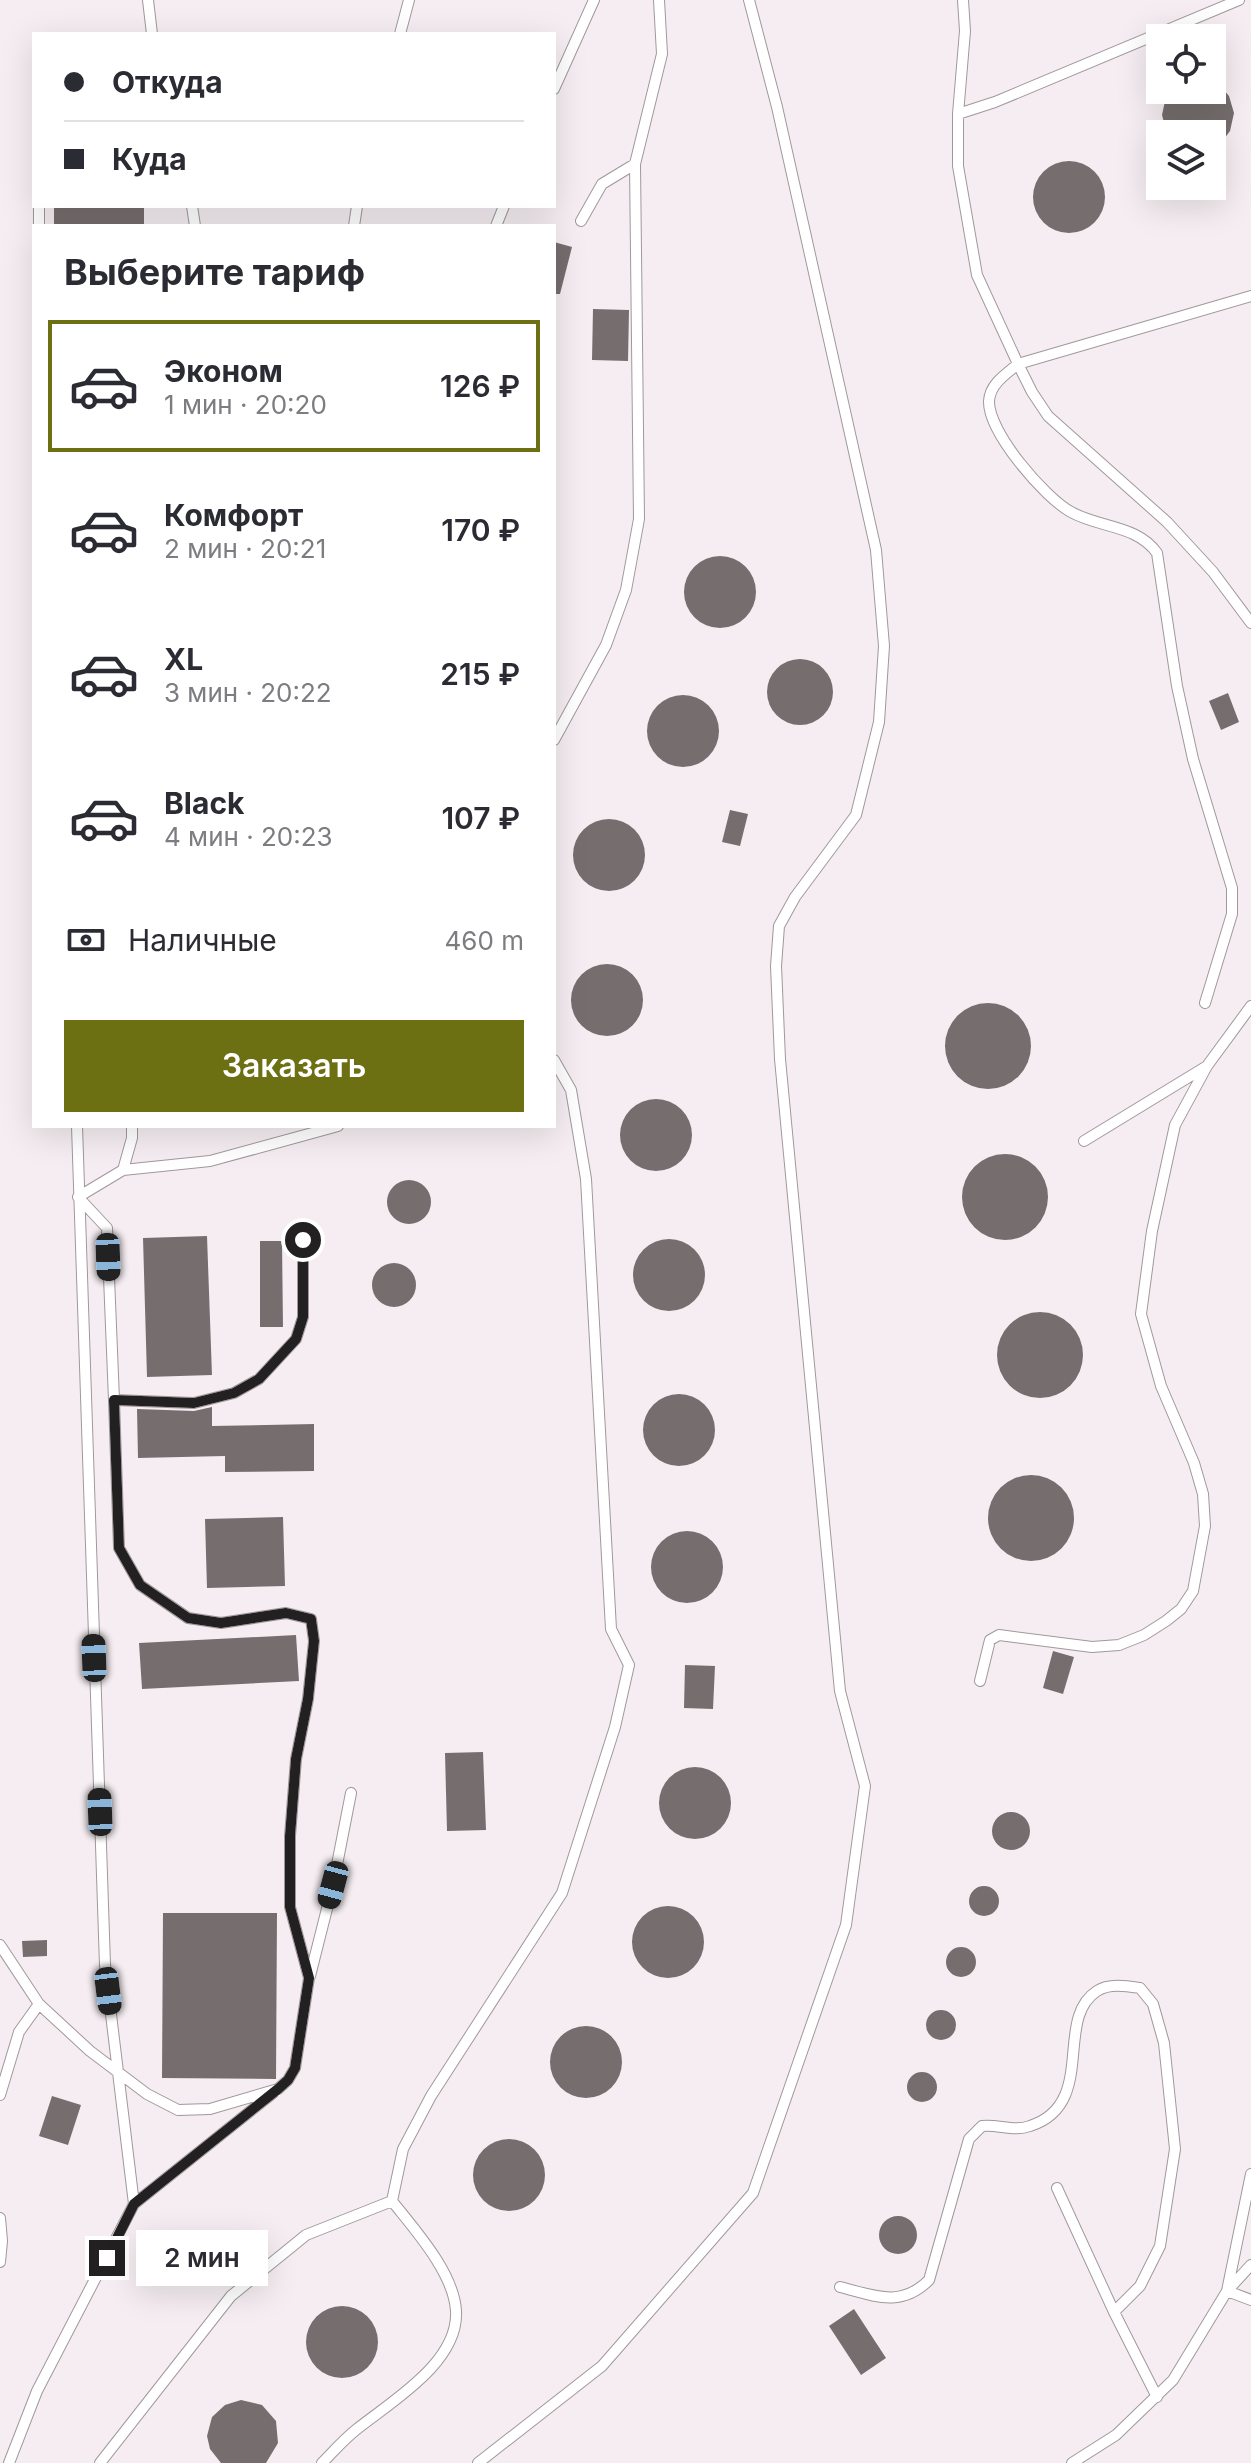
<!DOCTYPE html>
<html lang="ru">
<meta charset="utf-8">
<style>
body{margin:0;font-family:Inter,sans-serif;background:#f2f2f3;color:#2b2b33;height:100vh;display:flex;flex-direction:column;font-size:30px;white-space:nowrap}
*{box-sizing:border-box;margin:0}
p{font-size:26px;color:#7c7c81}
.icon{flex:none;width:44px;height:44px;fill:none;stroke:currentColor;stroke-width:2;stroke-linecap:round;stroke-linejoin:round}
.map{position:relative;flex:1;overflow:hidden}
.details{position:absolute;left:32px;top:224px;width:524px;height:904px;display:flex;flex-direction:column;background:#fff;border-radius:0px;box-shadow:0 8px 32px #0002}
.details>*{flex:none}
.banner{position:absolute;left:32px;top:32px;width:524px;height:176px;border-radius:0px;box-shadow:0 8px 32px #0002;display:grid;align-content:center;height:176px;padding:0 32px;background:#fff}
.buttons{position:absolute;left:1146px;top:24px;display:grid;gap:16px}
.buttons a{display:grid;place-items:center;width:80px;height:80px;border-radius:0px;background:#fff;box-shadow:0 8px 32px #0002;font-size:40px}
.end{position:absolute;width:36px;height:36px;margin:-18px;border:10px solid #232022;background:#fff;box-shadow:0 0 0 4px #fff}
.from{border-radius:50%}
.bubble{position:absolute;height:56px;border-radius:0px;background:#fff;box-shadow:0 8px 32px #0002;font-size:26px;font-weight:600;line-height:56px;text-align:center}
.car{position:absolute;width:24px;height:48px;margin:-24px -12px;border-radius:10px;box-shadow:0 0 6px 2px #0007;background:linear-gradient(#222 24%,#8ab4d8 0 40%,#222 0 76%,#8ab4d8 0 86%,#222 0)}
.banner b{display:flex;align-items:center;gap:28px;height:76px;font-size:30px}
.banner b+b{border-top:2px solid #e1e1e2}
.banner i{width:20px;height:20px;background:#2b2b33}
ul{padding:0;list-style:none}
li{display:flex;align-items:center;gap:24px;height:132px;margin:0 16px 12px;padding:0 16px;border:4px solid transparent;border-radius:0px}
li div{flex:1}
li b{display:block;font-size:30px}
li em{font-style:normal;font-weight:600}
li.current{border-color:#6d6f13}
li>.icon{width:72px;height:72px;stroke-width:1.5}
h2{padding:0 32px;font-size:36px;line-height:96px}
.pay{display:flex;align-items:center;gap:20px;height:88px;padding:0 32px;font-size:30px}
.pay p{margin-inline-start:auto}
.button{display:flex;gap:16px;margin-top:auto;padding:16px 32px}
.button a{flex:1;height:92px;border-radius:0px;background:#6d6f13;color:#fff;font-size:32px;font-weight:600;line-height:92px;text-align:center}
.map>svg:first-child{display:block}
.building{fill:#766e6e}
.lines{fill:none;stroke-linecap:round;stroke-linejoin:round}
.lane-casing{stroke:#a0989c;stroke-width:12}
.lane{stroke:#fff;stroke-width:10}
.route{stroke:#232022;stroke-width:10}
</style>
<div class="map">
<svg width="1251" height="2463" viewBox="0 0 1251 2463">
<rect width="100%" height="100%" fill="#f5edf1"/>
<!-- building -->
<path class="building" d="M1212,76l17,20 5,17 -4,18 -18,24v-21h-45l-5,-19 3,-14 6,-11h41z
M1033 197a36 36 0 1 1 72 0a36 36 0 1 1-72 0Z
M54,206h90v20h-90z
M554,242l18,5 -12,47h-6z
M593,309l36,1 -1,51 -36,-1z
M684 592a36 36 0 1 1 72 0a36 36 0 1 1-72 0Z
M767 692a33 33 0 1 1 66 0a33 33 0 1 1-66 0Z
M1228,693l11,29 -18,8 -12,-29z
M647 731a36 36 0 1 1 72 0a36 36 0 1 1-72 0Z
M730,810l18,4 -8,32 -18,-4z
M573 855a36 36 0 1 1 72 0a36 36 0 1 1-72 0Z
M571 1000a36 36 0 1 1 72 0a36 36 0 1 1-72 0Z
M945 1046a43 43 0 1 1 86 0a43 43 0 1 1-86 0Z
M620 1135a36 36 0 1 1 72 0a36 36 0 1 1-72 0Z
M962 1197a43 43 0 1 1 86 0a43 43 0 1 1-86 0Z
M387 1202a22 22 0 1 1 44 0a22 22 0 1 1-44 0Z
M207,1236l5,139 -65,2 -4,-139z
M633 1275a36 36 0 1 1 72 0a36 36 0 1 1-72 0Z
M260,1241h22l1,86h-23z
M372 1285a22 22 0 1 1 44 0a22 22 0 1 1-44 0Z
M997 1355a43 43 0 1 1 86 0a43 43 0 1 1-86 0Z
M643 1430a36 36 0 1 1 72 0a36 36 0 1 1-72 0Z
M212,1407v19l102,-2v47l-89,1v-16l-87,2 -1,-49 57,2z
M988 1518a43 43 0 1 1 86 0a43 43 0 1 1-86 0Z
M283,1517l2,69 -78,2 -2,-69z
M651 1567a36 36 0 1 1 72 0a36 36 0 1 1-72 0Z
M296,1635l3,46 -157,8 -3,-46z
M1053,1651l21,6 -11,37 -20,-6z
M685,1665l30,1 -2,43 -29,-1z
M483,1752l3,78 -39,1 -2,-78z
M659 1803a36 36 0 1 1 72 0a36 36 0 1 1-72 0Z
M992 1831a19 19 0 1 1 38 0a19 19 0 1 1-38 0Z
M969 1901a15 15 0 1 1 30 0a15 15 0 1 1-30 0Z
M632 1942a36 36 0 1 1 72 0a36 36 0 1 1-72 0Z
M163,1913h114l-1,166 -114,-1z
M47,1940v16l-24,1 -1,-16z
M946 1962a15 15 0 1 1 30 0a15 15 0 1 1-30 0Z
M926 2025a15 15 0 1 1 30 0a15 15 0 1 1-30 0Z
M550 2062a36 36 0 1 1 72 0a36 36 0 1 1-72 0Z
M907 2087a15 15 0 1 1 30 0a15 15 0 1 1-30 0Z
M52,2096l29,9 -13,40 -29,-9z
M473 2175a36 36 0 1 1 72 0a36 36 0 1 1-72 0Z
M879 2235a19 19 0 1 1 38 0a19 19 0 1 1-38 0Z
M306 2342a36 36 0 1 1 72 0a36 36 0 1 1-72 0Z
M854,2309l32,49 -25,17 -32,-49z
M241,2400l21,5 14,16 2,22 -12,20h-45l-11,-14 -3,-13 5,-19 13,-12z"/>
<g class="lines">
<!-- lane casing -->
<g class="lane-casing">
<path id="lane" d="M148,0l4,34
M963,0l2,31 -7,83v52l19,109 41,89 233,-68
M400,34l9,-34
M554,89l40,-89
M958,114l37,-12 244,-102
M192,206l3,20
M581,221l21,-37 33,-20
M39,226v-20
M354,226l3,-20
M496,226l8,-20
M554,740l52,-95 20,-55 13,-71 -4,-355 27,-110 -3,-54
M1205,1003l27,-89v-26l-39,-129 -16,-73 -20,-133c-20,-28 -57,-25 -86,-41 -26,-14 -83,-80 -82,-111 1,-17 17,-27 29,-37l14,28 16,24 119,106 46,50 38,51
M132,1126v12l-9,32 -45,27 29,31 7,172 80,3 40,-10 25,-14 37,-40 7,-22v-77
M1084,1141l123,-75 44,-60
M123,1170l87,-9 128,-35
M980,1681l10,-41 9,-5 93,12 27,-2 25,-10 22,-14 15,-12 12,-18 12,-65 -2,-32 -9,-31 -33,-77 -20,-72 11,-83 23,-106 32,-59
M0,1945l39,59 51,47 57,43 31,16 32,-1 68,-20 10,-9 7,-12 14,-90 -19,-71v-71l6,-77 12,-60 6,-58 -3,-22 -25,-6 -65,10 -33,-5 -48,-33 -21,-37 -5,-148
M310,1976l23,-91 18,-92
M0,2095l19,-63 20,-28
M1251,2174l-24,117 24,-26
M1057,2188l57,124 43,85
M392,2201l11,-52 28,-53 131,-203 53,-166 14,-62 -18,-36 -25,-450 -15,-89 -17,-30
M134,2204l139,-111
M0,2218l2,23 -2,21
M840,2287c35,9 61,21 89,-7l40,-141 13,-13c16,-2 32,6 48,0 68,-22 23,-107 67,-135 12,-8 30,-5 43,-3l13,16 11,39 11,106 -15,97 -20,40 -26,26
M9,2463l28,-72 97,-187 -29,-239 -28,-839
M100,2463l131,-167 75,-61 86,-34
M322,2463c11,-11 22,-24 35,-34 35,-28 102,-67 99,-118 -2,-38 -41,-81 -64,-110
M478,2463l124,-97 151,-173 93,-268 19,-139 -25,-95 -60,-632 -4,-93 3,-40 16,-29 61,-82 23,-93 5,-76 -8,-96 -99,-443 -28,-107
M1072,2463l44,-28 57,-55 54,-89 24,9"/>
</g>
<!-- lane -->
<use href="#lane" class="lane"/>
</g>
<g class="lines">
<!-- route -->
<path class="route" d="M107,2258l27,-54 144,-115 10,-9 7,-12 14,-90 -19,-71v-71l6,-77 12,-60 6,-58 -3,-22 -25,-6 -65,10 -33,-5 -48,-33 -21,-37 -5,-148 80,3 40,-10 25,-14 37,-40 7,-22v-77"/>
</g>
</svg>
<div class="buttons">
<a><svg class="icon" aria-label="locate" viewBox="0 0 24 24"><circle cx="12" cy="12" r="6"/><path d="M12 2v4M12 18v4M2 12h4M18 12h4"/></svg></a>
<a><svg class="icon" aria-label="layers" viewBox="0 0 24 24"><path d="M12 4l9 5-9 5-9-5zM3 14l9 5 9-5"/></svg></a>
</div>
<i class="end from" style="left:303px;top:1240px"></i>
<i class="end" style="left:107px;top:2258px"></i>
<div class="bubble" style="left:136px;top:2230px;width:132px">2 мин</div>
<i class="car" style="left:108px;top:1257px;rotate:178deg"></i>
<i class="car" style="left:94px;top:1658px;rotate:358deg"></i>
<i class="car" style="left:100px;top:1812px;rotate:358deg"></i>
<i class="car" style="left:333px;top:1885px;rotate:195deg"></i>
<i class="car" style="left:108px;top:1991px;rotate:173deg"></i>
<div class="banner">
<b><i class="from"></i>Откуда</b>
<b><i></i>Куда</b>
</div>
<section class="details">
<h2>Выберите тариф</h2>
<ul>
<li class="current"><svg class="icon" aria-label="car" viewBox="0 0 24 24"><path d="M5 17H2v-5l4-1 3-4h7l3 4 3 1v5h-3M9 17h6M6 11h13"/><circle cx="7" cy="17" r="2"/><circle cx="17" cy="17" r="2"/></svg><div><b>Эконом</b><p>1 мин · 20:20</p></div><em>126 ₽</em></li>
<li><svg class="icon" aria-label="car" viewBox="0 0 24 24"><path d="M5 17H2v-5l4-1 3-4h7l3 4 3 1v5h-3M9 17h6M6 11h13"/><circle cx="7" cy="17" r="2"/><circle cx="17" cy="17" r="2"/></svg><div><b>Комфорт</b><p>2 мин · 20:21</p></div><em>170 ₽</em></li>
<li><svg class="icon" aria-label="car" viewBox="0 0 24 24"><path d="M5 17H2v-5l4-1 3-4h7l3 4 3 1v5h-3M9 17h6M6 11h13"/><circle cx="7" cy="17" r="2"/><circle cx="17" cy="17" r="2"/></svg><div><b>XL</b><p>3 мин · 20:22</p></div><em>215 ₽</em></li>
<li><svg class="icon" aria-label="car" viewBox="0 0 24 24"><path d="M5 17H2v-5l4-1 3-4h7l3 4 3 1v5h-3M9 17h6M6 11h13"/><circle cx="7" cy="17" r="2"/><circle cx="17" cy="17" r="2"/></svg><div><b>Black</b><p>4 мин · 20:23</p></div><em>107 ₽</em></li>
</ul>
<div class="pay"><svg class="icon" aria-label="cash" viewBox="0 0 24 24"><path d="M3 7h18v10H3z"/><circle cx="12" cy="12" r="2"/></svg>Наличные<p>460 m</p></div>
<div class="button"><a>Заказать</a></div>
</section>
</div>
